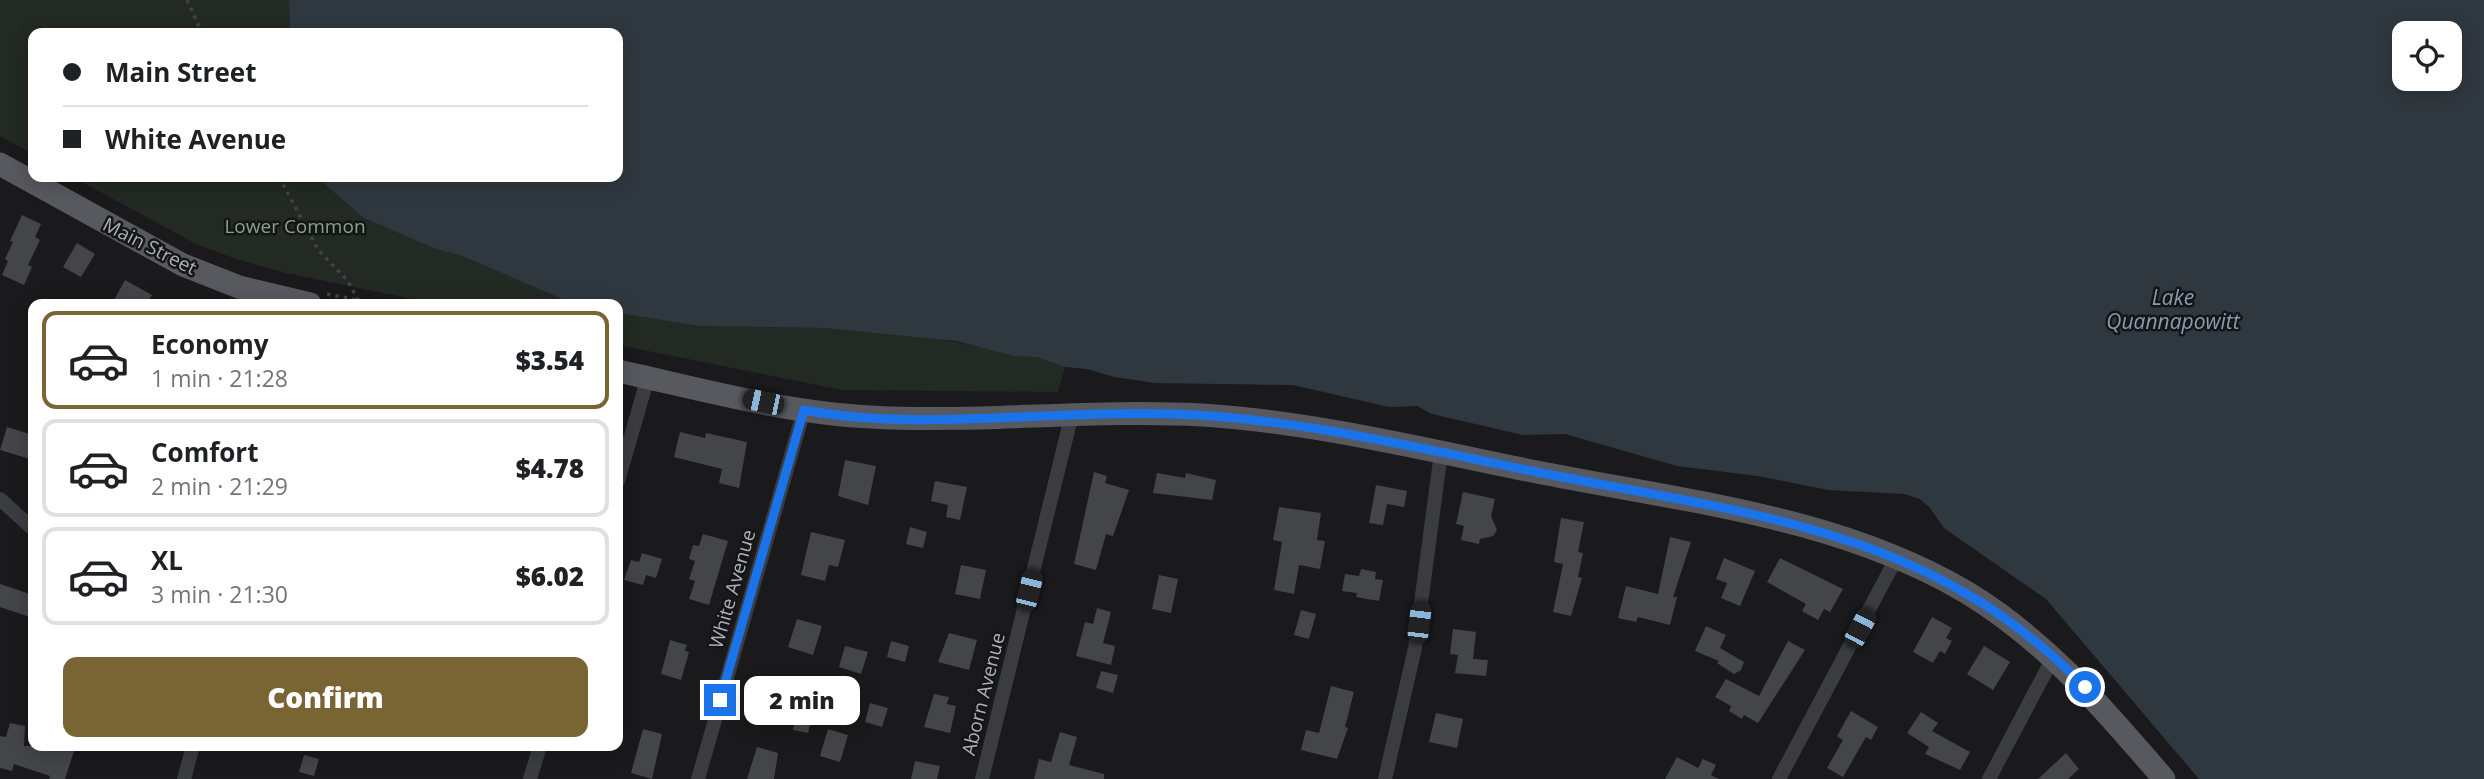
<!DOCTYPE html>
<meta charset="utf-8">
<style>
body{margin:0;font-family:"Open Sans",sans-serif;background:#f6f6f6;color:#202124;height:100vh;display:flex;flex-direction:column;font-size:26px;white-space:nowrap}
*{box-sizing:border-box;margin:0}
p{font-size:23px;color:#757577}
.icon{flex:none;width:38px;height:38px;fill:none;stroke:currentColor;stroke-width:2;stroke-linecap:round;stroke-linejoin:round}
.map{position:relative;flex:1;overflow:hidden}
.sheet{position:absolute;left:28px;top:299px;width:595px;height:452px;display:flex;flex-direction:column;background:#fff;border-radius:14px;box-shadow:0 4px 18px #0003}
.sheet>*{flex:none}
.top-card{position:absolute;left:28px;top:28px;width:595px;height:154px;border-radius:14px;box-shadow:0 4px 18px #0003;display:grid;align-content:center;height:154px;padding:0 35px;background:#fff}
.controls{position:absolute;left:2392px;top:21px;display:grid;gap:14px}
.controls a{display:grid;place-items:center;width:70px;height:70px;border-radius:14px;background:#fff;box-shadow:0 4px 18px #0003;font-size:35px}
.end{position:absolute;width:32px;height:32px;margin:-16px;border:9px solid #1a73e8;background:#fff;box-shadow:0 0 0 4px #fff}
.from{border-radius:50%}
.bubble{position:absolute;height:49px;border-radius:14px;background:#fff;box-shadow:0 4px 18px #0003;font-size:23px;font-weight:800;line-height:49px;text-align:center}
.car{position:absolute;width:21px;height:42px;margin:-21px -10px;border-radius:9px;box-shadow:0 0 5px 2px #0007;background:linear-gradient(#222 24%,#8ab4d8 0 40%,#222 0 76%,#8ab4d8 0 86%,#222 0)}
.top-card b{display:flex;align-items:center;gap:24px;height:66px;font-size:26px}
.top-card b+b{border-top:2px solid #e0e0e0}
.top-card i{width:18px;height:18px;background:#202124}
ul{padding:12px 0 0;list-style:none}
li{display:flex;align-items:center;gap:21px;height:98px;margin:0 14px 10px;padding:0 21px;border:4px solid #e0e0e0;border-radius:14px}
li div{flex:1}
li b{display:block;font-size:26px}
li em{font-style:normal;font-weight:800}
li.on{border-color:#796434}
li>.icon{width:63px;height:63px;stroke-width:1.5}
.button{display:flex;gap:14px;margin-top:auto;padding:14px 35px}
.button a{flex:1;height:80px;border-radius:14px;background:#796434;color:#fff;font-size:28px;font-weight:800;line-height:80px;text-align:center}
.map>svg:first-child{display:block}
.green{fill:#222a23}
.water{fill:#30383f;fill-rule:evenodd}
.building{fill:#444549}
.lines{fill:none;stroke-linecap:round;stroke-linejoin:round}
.path{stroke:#414348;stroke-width:3.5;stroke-dasharray:3.5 5;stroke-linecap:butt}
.street{stroke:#3b3c41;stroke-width:14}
.primary{stroke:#57595f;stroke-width:23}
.route{stroke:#1a73e8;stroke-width:9}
.labels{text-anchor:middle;stroke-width:5;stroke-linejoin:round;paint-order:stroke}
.park-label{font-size:19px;fill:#86a489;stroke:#151517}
.street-label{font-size:19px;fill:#adb1ba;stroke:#151517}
.water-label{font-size:21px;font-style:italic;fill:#879db2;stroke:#151517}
</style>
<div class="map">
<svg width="2484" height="779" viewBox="0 0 2484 779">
<rect width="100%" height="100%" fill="#1a1a1c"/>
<!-- green -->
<path class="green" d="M0,0h289l1,33h-257v121l-33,-18z
M73,177h243l33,28 60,32 51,18 114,49h-137l-151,-31 -50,-14 -40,-15z
M618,313l80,13 127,2 102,9 110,20 28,10 -7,25 -216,-2 -224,-45z"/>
<!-- water -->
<path class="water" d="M289,0h2195v779h-285l-153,-180 -102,-71 -14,-20 -10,-9 -15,-5 -77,-4 -70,-14 -81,-10 -112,-32 -42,1 -91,-21 -15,-8 -28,1 -96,-22 -138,-2 -40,-6 -28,-8 -22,-2 -28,-10 -22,-1 -59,-15 -131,-13 -127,-2 -80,-13v-9h-44l-114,-49 -24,-6 -72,-31 -48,-41h302v-144h-328zM2404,33h46v46h-46z"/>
<!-- building -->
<path class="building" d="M22,215l19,9 -6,13 5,3 -12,25 4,2 -8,18 -22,-10 6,-14 -3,-2 8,-17 -3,-1z
M77,243l18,11 -14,23 -18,-10z
M125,280l27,15 -5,9h-35z
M7,427l26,8v25l-33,-10z
M680,432l25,6 1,-5 41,9 -8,46 -20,-5 3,-14 -48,-12z
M845,460l31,6 -8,39 -30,-9z
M1094,472l13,4 -2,7 24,7 -16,46 -7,-2 -10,36 -22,-6z
M1157,473l28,5 1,-5 30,7 -4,20 -59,-7z
M935,481l32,6 -7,33 -14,-3 2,-12 -17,-4z
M1376,485l31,6 -3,16 -17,-3 -4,21 -14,-2z
M1463,492l32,7 -4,17 6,14 -4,6 -13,3 -1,5 -18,-4 3,-14 -8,-2z
M1279,507l42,6 -4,27 8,1 -5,28 -21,-4 -5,29 -20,-4 8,-48 -9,-2z
M1561,518l23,4 -6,30 5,1 -5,24 4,1 -11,38 -18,-4 10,-48 -9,-2z
M910,527l17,5 -4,16 -17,-4z
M811,532l34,8 -7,27 -9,-2 -4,16 -24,-6z
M703,534l25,7 -19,64 -20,-6 6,-18 -6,-2 6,-18 -6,-2 4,-14 6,1z
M1670,537l21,5 -18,55h4l-7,28 -32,-8 -2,5 -18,-4 8,-32 32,8z
M642,553l20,6 -6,19 -10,-3 -3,10 -19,-5 7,-20 8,2z
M1724,558l31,13 -15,35 -19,-8 6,-15 -11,-4z
M1780,558l63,31 -13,23 -6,-3 -6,11 -16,-9 4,-7 -39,-22z
M961,565l25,5 -6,29 -25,-5z
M1361,569l15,3 -1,7 8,1 -4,21 -23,-4 1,-4 -15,-2 3,-17 14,2z
M1159,575l19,4 -7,34 -19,-4z
M0,584l33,11v23l-33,-11z
M1097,608l14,4 -8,31 12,3 -4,19 -35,-9 9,-34 8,2z
M1301,610l15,4 -7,25 -15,-4z
M1932,617l20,11 -6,10 6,3 -7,13 -5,-3 -7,12 -20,-11z
M797,619l25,7 -9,29 -25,-8z
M1706,626l20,9 -6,13 24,14 -3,8 -7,4 -17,-11 2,-2 -24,-10z
M1453,629l23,3 -3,27 15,1 -2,16 -31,-3 3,-18 -8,-1z
M949,633l28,7 -8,30 -31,-8z
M670,640l17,5 -2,6 4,1 -8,28 -20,-6z
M891,641l18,5 -4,16 -18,-5z
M1788,641l17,9 -47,73 -14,-8 -2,4 -13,-8 2,-5 -16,-9 11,-18 33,17z
M845,646l23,6 -7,22 -22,-7z
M1984,646l26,16 -17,28 -26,-16z
M1101,671l17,4 -5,18 -17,-5z
M770,681l37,9 -2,9 10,2 -7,32 -15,-3 2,-10 -32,-7z
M1331,686l23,6 -9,35 3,1 -11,31 -36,-9 5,-20 13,3z
M934,694l15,3 -2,7 9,2 -6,27 -26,-6z
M870,703l18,5 -6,19 -17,-5z
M1851,711l27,16 -7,13 -5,-3 -23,40 -16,-9 16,-28 -6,-4z
M1921,712l17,11 -6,8 38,21 -10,18 -35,-16 4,-7 -22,-14z
M1436,713l27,6 -6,29 -28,-6z
M10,723l15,3 -1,20h45l-2,4 7,1 -9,28h-16l1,-3 -36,-12 -2,7 -12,-3v-32l6,1z
M643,729l19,5 -10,45 -21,-6z
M828,729l20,6 -8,27 -20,-6z
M1060,732l17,5 -8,28 35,9v5h-70l5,-20 12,3z
M757,747l21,6 -4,26h-27z
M2066,753l13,16 -11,10h-30z
M304,755l15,4 -5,17 -15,-4z
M1677,757l21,11 5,-9 13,6 -5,10 8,4h-54z
M915,761l25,5 -3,13h-26z"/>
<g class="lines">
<!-- path -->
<path class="path" d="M187,0l15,33
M279,177l40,74 29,30 12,23
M327,294l50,10"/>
<!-- street -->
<path class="street" d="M618,481l30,-104
M0,499l33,30
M184,779l9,-33
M530,779l10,-33
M698,779l106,-369
M982,779l90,-365
M1385,779l30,-131 26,-195
M1779,779l118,-222
M1989,779l65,-123"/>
<!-- primary -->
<path class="primary" d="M0,164l183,101 56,22 71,17
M618,371c82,18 168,42 252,46 111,6 221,-8 332,-2 112,7 225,35 335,57 145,29 300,44 429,120 81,49 137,116 198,187"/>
</g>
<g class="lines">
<!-- route -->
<path class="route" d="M720,700l84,-290c117,22 249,-1 370,4 120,4 240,33 358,57 210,43 394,53 553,216"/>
</g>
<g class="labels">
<!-- park labels -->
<g class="park-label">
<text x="295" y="233">Lower Common</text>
</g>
<!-- street labels -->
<g class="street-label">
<text transform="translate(150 246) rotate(27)" y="7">Main Street</text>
<text transform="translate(732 589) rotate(-74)" y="7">White Avenue</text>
<text transform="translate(983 694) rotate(-76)" y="7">Aborn Avenue</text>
</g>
<!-- water labels -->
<g class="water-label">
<text x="2173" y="305">Lake<tspan x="2173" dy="24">Quannapowitt</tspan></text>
</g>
</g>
</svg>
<div class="controls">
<a><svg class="icon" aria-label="locate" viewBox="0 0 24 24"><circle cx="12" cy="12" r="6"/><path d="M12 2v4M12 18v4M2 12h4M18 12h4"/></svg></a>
</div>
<i class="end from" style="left:2085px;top:687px"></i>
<i class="end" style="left:720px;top:700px"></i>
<div class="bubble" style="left:744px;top:676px;width:116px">2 min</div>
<i class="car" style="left:763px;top:402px;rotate:282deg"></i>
<i class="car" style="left:1029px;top:590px;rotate:14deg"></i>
<i class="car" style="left:1419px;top:622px;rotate:7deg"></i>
<i class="car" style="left:1860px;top:628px;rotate:28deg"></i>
<div class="top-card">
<b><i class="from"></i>Main Street</b>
<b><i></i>White Avenue</b>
</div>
<section class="sheet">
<ul>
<li class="on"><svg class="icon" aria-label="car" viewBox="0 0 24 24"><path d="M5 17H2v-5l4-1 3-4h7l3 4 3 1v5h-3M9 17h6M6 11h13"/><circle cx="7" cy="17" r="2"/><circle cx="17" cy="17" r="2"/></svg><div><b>Economy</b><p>1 min · 21:28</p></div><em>$3.54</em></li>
<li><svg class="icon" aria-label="car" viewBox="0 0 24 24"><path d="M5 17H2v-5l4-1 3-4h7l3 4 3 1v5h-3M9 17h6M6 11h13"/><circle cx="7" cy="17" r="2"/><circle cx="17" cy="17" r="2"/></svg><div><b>Comfort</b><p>2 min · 21:29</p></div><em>$4.78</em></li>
<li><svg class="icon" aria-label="car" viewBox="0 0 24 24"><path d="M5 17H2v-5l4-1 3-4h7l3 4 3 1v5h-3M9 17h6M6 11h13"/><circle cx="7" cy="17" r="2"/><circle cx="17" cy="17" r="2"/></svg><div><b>XL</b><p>3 min · 21:30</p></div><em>$6.02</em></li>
</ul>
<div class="button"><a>Confirm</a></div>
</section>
</div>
